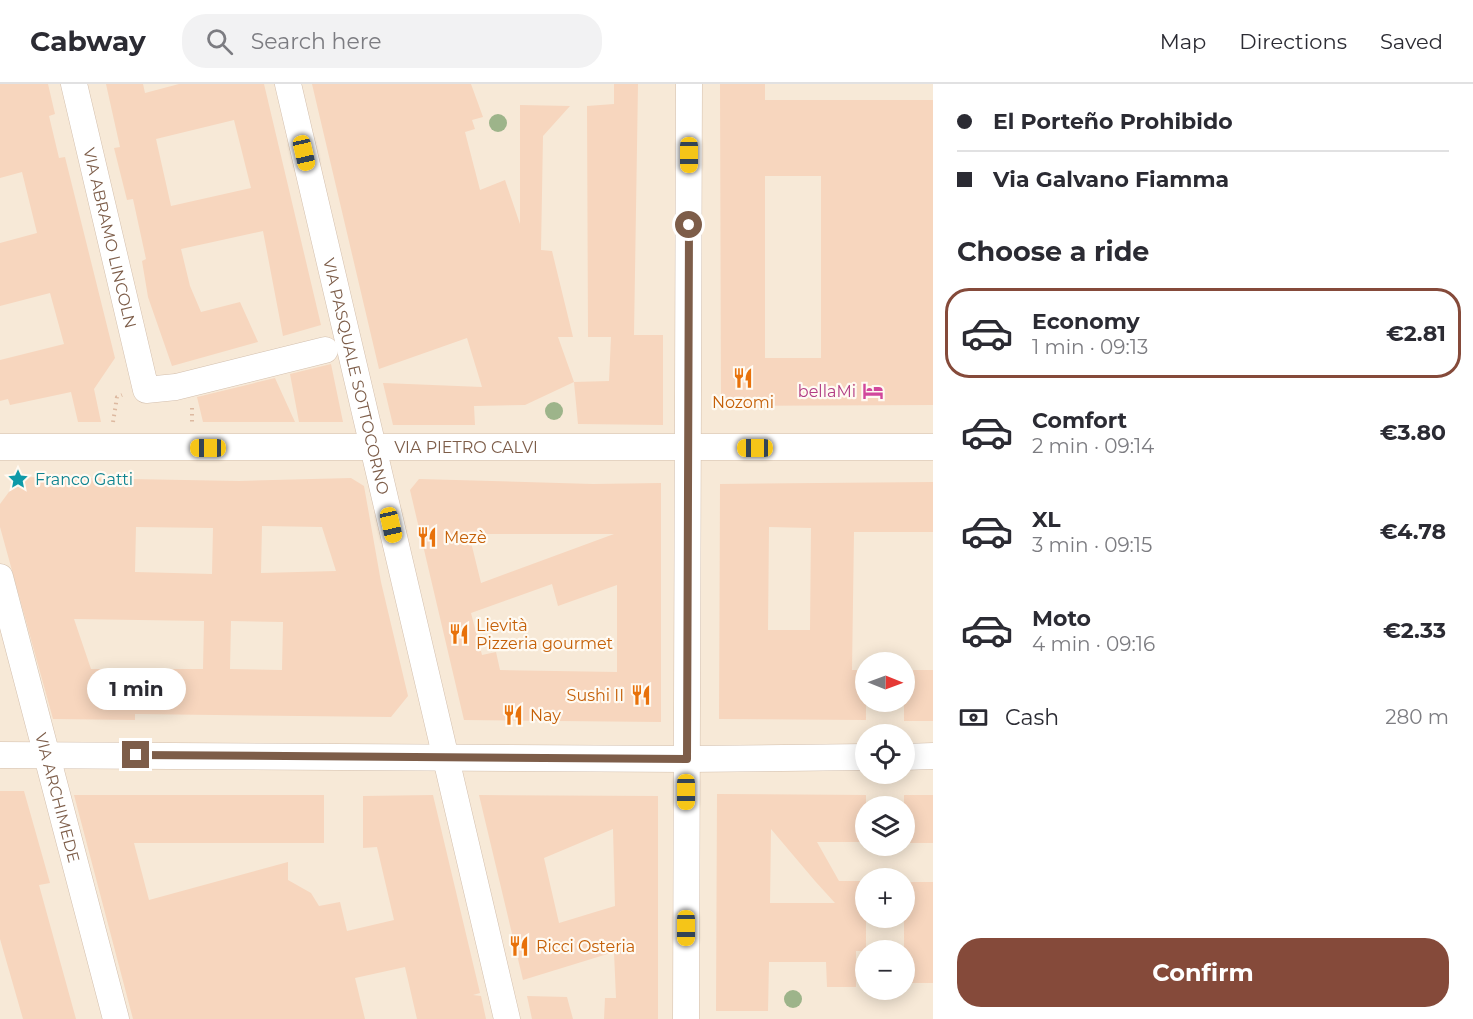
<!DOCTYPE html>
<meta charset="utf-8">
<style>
body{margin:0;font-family:Montserrat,sans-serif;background:#f2f2f3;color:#2b2b33;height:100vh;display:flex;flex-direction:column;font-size:22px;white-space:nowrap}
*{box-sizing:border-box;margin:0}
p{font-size:20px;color:#7c7c81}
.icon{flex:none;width:33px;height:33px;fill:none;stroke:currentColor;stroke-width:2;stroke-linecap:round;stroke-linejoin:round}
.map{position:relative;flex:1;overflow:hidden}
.panel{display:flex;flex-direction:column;background:#fff;width:540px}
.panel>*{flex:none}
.guide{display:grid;align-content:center;height:132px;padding:0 24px;background:#fff}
.needle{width:39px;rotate:91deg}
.fabs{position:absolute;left:855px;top:568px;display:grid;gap:12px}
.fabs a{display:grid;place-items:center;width:60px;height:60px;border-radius:50%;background:#fff;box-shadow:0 3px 15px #0003;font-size:30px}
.end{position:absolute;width:27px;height:27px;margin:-14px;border:8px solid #7d5d49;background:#fff;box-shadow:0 0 0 3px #fff}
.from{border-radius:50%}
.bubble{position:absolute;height:42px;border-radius:21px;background:#fff;box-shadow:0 3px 15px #0003;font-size:20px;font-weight:700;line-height:42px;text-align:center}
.car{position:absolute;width:18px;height:36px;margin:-18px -9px;border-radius:8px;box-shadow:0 0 4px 2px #0007;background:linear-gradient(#f5c518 24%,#345 0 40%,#f5c518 0 76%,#345 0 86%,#f5c518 0)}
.guide b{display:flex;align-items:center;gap:21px;height:57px;font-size:22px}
.guide b+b{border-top:2px solid #e1e1e2}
.guide i{width:15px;height:15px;background:#2b2b33}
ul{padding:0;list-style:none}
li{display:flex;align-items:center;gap:18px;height:90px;margin:0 12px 9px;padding:0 12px;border:3px solid transparent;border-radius:24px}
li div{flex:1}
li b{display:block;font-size:22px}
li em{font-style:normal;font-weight:700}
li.current{border-color:#854a3a}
li>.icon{width:54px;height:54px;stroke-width:1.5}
h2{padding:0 24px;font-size:27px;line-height:72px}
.pay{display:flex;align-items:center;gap:15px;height:66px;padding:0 24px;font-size:22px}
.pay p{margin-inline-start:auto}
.button{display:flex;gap:12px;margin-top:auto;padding:12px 24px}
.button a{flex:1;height:69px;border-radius:24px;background:#854a3a;color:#fff;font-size:24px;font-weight:700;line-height:69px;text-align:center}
header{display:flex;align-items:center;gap:36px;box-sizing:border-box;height:84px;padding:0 30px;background:#fff;border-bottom:2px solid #e1e1e2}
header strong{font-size:28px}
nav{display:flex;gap:33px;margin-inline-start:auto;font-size:21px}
.search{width:420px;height:54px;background:#f2f2f3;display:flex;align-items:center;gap:15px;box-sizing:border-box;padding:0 21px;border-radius:24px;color:#7c7c81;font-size:22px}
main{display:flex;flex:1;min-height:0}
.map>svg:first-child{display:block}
.residential{fill:#f7e9d7;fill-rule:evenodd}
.building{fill:#f7d6be;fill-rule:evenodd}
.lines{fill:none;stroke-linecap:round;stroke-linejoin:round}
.minor-casing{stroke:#d3bfad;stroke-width:27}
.path{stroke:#ddb9a0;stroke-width:4;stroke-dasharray:1.5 4.5;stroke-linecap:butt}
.minor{stroke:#fff;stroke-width:26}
.tree{fill:#9db48a}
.route{stroke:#7d5d49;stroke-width:8}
.labels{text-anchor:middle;stroke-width:4.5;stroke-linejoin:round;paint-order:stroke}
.street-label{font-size:16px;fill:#7d5d49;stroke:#fffaf2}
.hotel-label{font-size:16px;fill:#b23c85;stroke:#fffaf2;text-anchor:end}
.food-label{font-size:16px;fill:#c56008;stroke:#fffaf2;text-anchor:start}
.culture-label{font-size:16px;fill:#0d838f;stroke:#fffaf2;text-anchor:start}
</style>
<header>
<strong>Cabway</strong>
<div class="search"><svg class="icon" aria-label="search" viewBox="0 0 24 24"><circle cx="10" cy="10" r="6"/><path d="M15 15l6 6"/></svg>Search here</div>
<nav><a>Map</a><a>Directions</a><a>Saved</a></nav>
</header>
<main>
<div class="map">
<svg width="933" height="935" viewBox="0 0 933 935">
<rect width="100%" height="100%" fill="#fef7ea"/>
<!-- residential -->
<path class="residential" d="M0,0h933v935h-933zM866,579h38v39h-38zM866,651h38v39h-38zM866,723h38v39h-38zM866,795h38v39h-38zM866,867h38v39h-38z"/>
<!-- building -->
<path class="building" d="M0,0h48l7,30 -6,2 10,42 6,-1 50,201 -21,31 7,33h-23l-7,-30 -61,13 -2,-6 -8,2v-41l64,-16 -14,-51 -50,13v-63l37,-10 -15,-61 -22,6z
M106,0h37l2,9 34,-9h85l57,241 -38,11 -20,-105 -82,18 9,37 11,26 39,-10 18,40 -86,24 -24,-69 -6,-36 4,-2 -13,-60 -6,1 -13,-52 6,-1zM234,36l17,68 -80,18 -15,-67z
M312,0h159l12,33 -11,3 3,9 -10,3 15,58 25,-10 15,44v-119l50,1 -27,30 -2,114 11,1 21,86h-15l16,45 -49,23 -51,1 1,19h-82l-10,-42 99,4 -15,-49 -88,31z
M614,0h24l-4,251h29v90l-85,-1 -4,-42 35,-1 2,-44h-23l-1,-231 27,-2z
M720,0h45v16h168v305l-212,1zM765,92h56v182h-56z
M331,280l12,58h-44l-9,-48z
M275,294l20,44h-92l-6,-25z
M20,393l219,4 112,-3 13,8 17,96 27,114 -17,21 -256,-3v6l-82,-1 -53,-192v-23zM262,442l60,1 14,44 -75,2zM136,443l77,1 -1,46 -77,-2zM74,535l130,2 -1,48h-112zM231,537l52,1 -1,48 -52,-1z
M419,395l174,5 68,-1v239l-197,-2 -54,-230zM469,450h145l-133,49zM552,500l6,22 59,-21v87l-117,-2 -4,-18 -14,3 -11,-42z
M933,398v50h-79l-2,138h14v50l-147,-1 1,-235zM769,443l42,1 -1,102h-42z
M904,586h29v51h-29z
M0,707h24l26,92 -11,2 37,134h-53l-23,-80z
M717,710l149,1v47h-49l22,39h27v70h-10v36h-29l-1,-25h-57l-1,49h-52zM771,745l44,52 20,22h-65z
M74,711h250v48h-190l15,57 139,-38v18l23,13 8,13 21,-4 7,29 47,-11 -17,-73 -14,1v-52l70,-1 47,198 -7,2 8,1 5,23h-69l-12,-52 -50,11 10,41h-232z
M479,711l179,1v223h-54l1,-21h11l-2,-46 -91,28zM613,745l2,77 -56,17 -15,-65z
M904,711h29v48h-29z
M904,798h29v101h-29z
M527,912l40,1 6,22h-41z"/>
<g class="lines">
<!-- minor casing -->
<g class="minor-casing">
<g id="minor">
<path id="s1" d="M74,0l72,306 30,-3 149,-37"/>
<path id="s2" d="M288,0l219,935"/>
<path id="s3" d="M0,363h933"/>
<path id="s4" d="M0,493l116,442"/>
<path d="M0,671l687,4 179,-2"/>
<path d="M904,673l29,-1"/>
<path d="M686,935l3,-935"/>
</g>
</g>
<!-- path -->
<path class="path" d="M192,324v16
M113,338l4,-25 5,-2"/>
<!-- minor -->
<use href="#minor" class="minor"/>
</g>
<!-- trees -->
<g class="tree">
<circle cx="498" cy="39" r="9"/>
<circle cx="554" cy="327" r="9"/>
<circle cx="793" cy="915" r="9"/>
</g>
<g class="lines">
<!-- route -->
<path class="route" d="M136,671l551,4 2,-534"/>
</g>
<!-- icons -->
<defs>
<g id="restaurant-bare" transform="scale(1.62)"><path d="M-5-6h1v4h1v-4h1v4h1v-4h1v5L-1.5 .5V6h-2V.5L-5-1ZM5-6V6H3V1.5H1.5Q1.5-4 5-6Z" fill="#e8710a" stroke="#fffaf2" stroke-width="2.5" paint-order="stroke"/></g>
<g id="hotel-bare" transform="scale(1.62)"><path d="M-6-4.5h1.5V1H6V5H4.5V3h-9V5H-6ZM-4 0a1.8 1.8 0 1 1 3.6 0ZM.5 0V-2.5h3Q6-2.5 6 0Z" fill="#d1479c" stroke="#fffaf2" stroke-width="2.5" paint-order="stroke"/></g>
<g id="sight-bare" transform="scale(1.62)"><path d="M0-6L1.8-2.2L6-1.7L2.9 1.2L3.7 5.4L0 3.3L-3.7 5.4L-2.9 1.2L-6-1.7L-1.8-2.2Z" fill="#0f9aa8" stroke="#fffaf2" stroke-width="2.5" paint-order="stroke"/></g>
</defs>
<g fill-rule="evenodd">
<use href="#restaurant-bare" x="743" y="294"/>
<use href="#hotel-bare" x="873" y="307"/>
<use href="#sight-bare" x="18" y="395"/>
<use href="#restaurant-bare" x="427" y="453"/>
<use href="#restaurant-bare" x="459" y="550"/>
<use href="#restaurant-bare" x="641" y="611"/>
<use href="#restaurant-bare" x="513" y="631"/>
<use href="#restaurant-bare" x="519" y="862"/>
</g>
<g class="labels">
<!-- street labels -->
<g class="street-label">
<text dy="6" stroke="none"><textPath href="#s1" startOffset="158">VIA ABRAMO LINCOLN</textPath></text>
<text dy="6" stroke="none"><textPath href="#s2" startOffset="300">VIA PASQUALE SOTTOCORNO</textPath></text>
<text dy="6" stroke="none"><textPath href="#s3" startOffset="466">VIA PIETRO CALVI</textPath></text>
<text dy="6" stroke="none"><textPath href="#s4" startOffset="228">VIA ARCHIMEDE</textPath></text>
</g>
<!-- hotel labels -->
<g class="hotel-label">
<text x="856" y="313">bellaMi</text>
</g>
<!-- food labels -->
<g class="food-label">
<text x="743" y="324" text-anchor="middle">Nozomi</text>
<text x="444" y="459">Mezè</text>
<text x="476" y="547">Lievità<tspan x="476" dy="18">Pizzeria gourmet</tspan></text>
<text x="624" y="617" text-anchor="end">Sushi II</text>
<text x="530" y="637">Nay</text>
<text x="536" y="868">Ricci Osteria</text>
</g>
<!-- culture labels -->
<g class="culture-label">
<text x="35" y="401">Franco Gatti</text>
</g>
</g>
</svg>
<div class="fabs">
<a><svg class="needle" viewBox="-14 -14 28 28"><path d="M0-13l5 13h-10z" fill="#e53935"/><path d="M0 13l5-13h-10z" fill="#7c7c81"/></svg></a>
<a><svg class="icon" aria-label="locate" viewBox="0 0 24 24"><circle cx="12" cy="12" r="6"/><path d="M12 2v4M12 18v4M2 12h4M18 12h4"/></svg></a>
<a><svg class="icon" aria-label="layers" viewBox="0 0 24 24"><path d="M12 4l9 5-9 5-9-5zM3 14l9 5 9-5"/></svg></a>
<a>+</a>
<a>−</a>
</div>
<i class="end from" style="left:689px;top:141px"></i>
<i class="end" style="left:136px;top:671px"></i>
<div class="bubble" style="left:87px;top:584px;width:99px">1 min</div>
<i class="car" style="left:304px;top:69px;rotate:167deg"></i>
<i class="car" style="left:689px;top:71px;rotate:180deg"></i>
<i class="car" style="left:208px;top:364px;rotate:270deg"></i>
<i class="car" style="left:755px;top:364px;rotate:270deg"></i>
<i class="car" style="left:391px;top:441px;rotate:167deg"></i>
<i class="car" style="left:686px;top:708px;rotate:180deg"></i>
<i class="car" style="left:686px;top:844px;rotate:180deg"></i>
</div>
<section class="panel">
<div class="guide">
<b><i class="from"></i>El Porteño Prohibido</b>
<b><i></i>Via Galvano Fiamma</b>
</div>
<h2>Choose a ride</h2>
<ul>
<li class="current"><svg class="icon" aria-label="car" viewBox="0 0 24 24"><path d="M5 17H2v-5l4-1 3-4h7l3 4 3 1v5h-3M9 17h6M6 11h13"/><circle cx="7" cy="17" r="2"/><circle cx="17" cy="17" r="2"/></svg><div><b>Economy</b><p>1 min · 09:13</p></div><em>€2.81</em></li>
<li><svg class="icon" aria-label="car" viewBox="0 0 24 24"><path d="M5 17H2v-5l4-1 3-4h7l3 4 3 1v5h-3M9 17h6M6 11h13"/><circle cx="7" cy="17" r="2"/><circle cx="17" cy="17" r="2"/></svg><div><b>Comfort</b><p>2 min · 09:14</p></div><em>€3.80</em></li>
<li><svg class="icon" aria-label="car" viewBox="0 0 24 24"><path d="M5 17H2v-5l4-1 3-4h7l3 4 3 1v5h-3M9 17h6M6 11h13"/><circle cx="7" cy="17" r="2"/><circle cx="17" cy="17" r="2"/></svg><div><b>XL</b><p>3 min · 09:15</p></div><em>€4.78</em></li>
<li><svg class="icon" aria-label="car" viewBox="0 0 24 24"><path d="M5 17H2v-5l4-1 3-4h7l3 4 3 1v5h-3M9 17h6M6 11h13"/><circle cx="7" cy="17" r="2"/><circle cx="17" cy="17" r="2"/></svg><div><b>Moto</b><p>4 min · 09:16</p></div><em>€2.33</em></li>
</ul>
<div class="pay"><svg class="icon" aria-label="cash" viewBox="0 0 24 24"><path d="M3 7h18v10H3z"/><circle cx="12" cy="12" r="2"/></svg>Cash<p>280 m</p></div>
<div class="button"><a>Confirm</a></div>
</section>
</main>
